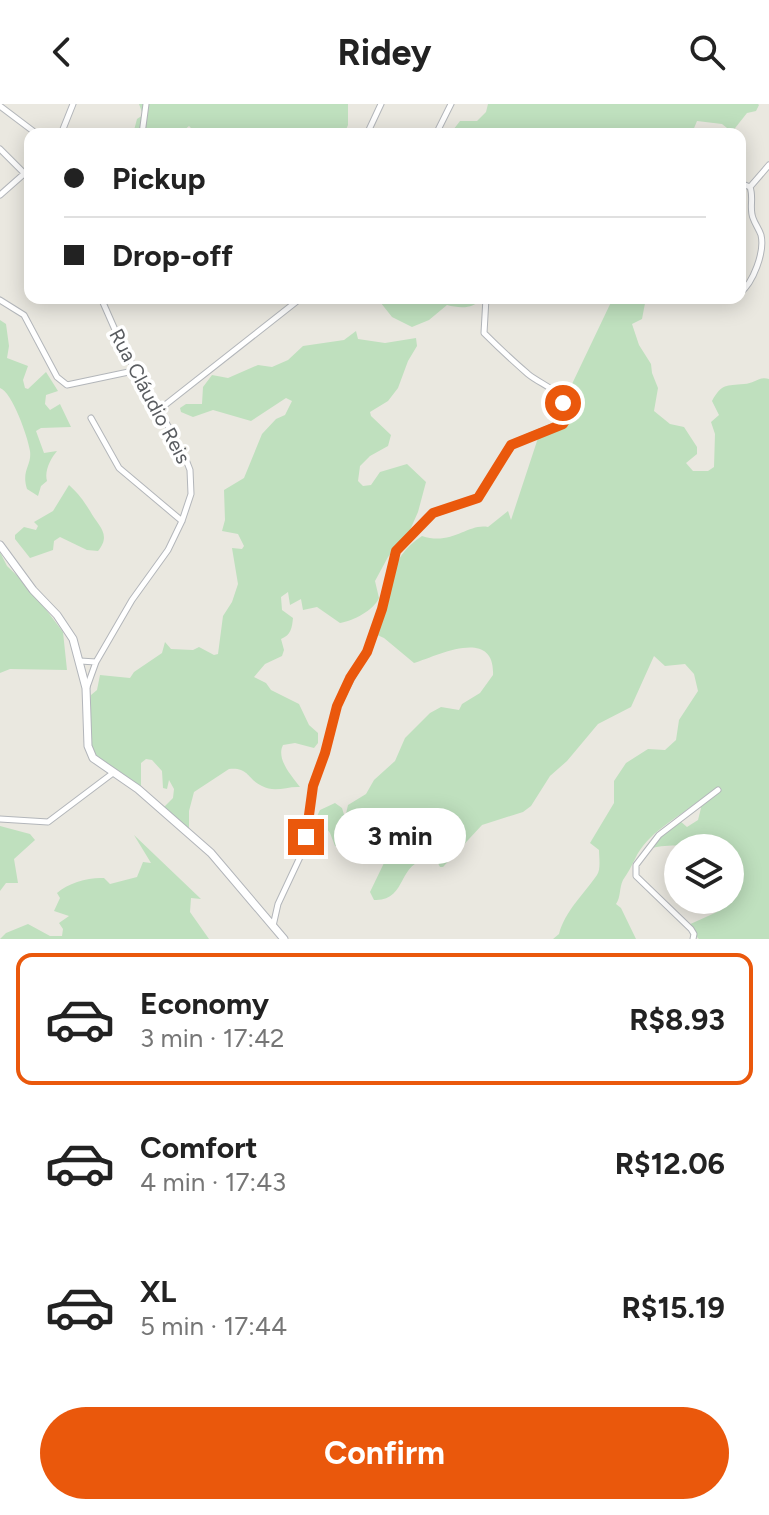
<!DOCTYPE html>
<meta charset="utf-8">
<style>
body{margin:0;font-family:Figtree,sans-serif;background:#f2f2f2;color:#222;height:100vh;display:flex;flex-direction:column;font-size:30px;white-space:nowrap}
*{box-sizing:border-box;margin:0}
p{font-size:26px;color:#767676}
.icon{flex:none;width:44px;height:44px;fill:none;stroke:currentColor;stroke-width:2;stroke-linecap:round;stroke-linejoin:round}
.map{position:relative;height:835px;overflow:hidden}
.panel{display:flex;flex-direction:column;background:#fff;flex:1}
.panel>*{flex:none}
.banner{position:absolute;left:24px;top:24px;width:722px;height:176px;border-radius:16px;box-shadow:0 4px 20px #0003;display:grid;align-content:center;height:176px;padding:0 40px;background:#fff}
.controls{position:absolute;left:664px;top:730px;display:grid;gap:16px}
.controls a{display:grid;place-items:center;width:80px;height:80px;border-radius:50%;background:#fff;box-shadow:0 4px 20px #0003;font-size:40px}
.end{position:absolute;width:36px;height:36px;margin:-18px;border:10px solid #ea580c;background:#fff;box-shadow:0 0 0 4px #fff}
.from{border-radius:50%}
.bubble{position:absolute;height:56px;border-radius:28px;background:#fff;box-shadow:0 4px 20px #0003;font-size:26px;font-weight:700;line-height:56px;text-align:center}
.banner b{display:flex;align-items:center;gap:28px;height:76px;font-size:30px}
.banner b+b{border-top:2px solid #e0e0e0}
.banner i{width:20px;height:20px;background:#222}
ul{padding:14px 0 0;list-style:none}
li{display:flex;align-items:center;gap:24px;height:132px;margin:0 16px 12px;padding:0 24px;border:4px solid transparent;border-radius:16px}
li div{flex:1}
li b{display:block;font-size:30px}
li em{font-style:normal;font-weight:700}
li.selected{border-color:#ea580c}
li>.icon{width:72px;height:72px;stroke-width:1.5}
.action{display:flex;gap:16px;margin-top:auto;padding:16px 40px}
.action a{flex:1;height:92px;border-radius:48px;background:#ea580c;color:#fff;font-size:32px;font-weight:700;line-height:92px;text-align:center}
header{display:flex;justify-content:space-between;align-items:center;height:104px;padding:0 40px;background:#fff;font-size:36px;font-weight:700}
.map>svg:first-child{display:block}
.green{fill:#bfe0be}
.lines{fill:none;stroke-linecap:round;stroke-linejoin:round}
.street-casing{stroke:#b3b6ba;stroke-width:7}
.secondary-casing{stroke:#b2b5ba;stroke-width:9}
.street{stroke:#fff;stroke-width:5}
.secondary{stroke:#fff;stroke-width:7}
.route{stroke:#ea580c;stroke-width:10}
.labels{text-anchor:middle;stroke-width:7;stroke-linejoin:round;paint-order:stroke}
.street-label{font-size:20px;fill:#595c60;stroke:#fff}
</style>
<header><svg class="icon" aria-label="back" viewBox="0 0 24 24"><path d="M15 5l-7 7 7 7"/></svg>Ridey<svg class="icon" aria-label="search" viewBox="0 0 24 24"><circle cx="10" cy="10" r="6"/><path d="M15 15l6 6"/></svg></header>
<div class="map">
<svg width="769" height="835" viewBox="0 0 769 835">
<rect width="100%" height="100%" fill="#eae8e0"/>
<!-- green -->
<path class="green" d="M139,0h209v21l-4,9h-147l-8,-8 -10,8h-46l4,-15 6,-4z
M488,0h270l1,1 -3,6 -9,2 -15,19 -10,-8 -25,-3 -5,12 -5,1h-237l10,-13h17l9,-9z
M377,194h105c-9,12 -23,10 -35,7l-18,15 -17,7 -20,-10z
M613,194h33l-4,21 -10,5 7,21 12,19 1,9 6,15 -4,23 16,13 14,3 13,20v7l-11,9 7,8h15l6,-4 1,-33 -4,-12 8,-7 -7,-14c10,-18 14,-15 32,-17 10,0 15,-8 25,-5v560h-70l-13,-13 31,-14 -2,-12h15v-52c-18,0 -66,-6 -79,1l10,-17 19,-11 7,6 11,-7 3,-12 -4,-6c-22,18 -49,30 -62,57 -3,6 -7,14 -12,21 -4,8 -2,17 -7,24l5,4 15,31h-83l6,-5c6,-23 25,-40 38,-59 4,-6 2,-18 2,-25l-9,-7 24,-40v-22l12,-18 22,-14 17,1 11,-10 3,-20 19,-29 -4,-17 -9,-10 -20,2 -11,-10 -23,51 -33,17 -31,37 -17,15 -19,30 -8,6 -41,13 -39,42h-3l-7,-13 -4,6c-32,0 -21,42 -55,40l-4,-8 14,-29v-7l-10,-5 -39,-5 -5,-13 -13,-17 3,-6 15,-7 7,5 3,10 3,-13 18,-11 8,-14 21,-19 10,-23 25,-25 11,-6 18,3 3,-6 18,-11 13,-18c2,-49 -56,-19 -79,-12l-30,-25 -9,-4c10,-36 13,-77 47,-98 30,10 46,-13 66,-9l20,-16 3,9 27,-82 30,-22 4,-32z
M0,216l6,4 3,22 -2,12 21,8 -5,14 2,8 3,1 18,-17 12,19 -12,4 -1,9 5,6 10,-6 11,23 -30,1 -5,3 8,22 13,-2c-6,7 -13,20 -10,30l-6,5 -3,10 -11,-7c-6,-19 5,-23 3,-38 -2,-14 -18,-59 -30,-63z
M356,227l2,8 27,4 31,-5 1,8 -9,15 -10,27 -10,13 -18,11 1,4 20,19 -3,11 -18,10 -10,10 -2,15 5,5 8,-1 9,-13 27,-8 19,18 -8,30 -8,18 -22,27 -13,24 4,17c-5,12 -26,23 -39,25l-23,-16 -14,3 -2,-11 -11,6 -2,-13 -7,5 1,13 11,8c-1,10 -2,17 -12,21l3,11 -2,6 -17,8 -11,13 12,6 5,7 28,14 10,21 9,8v10l-4,5 -19,-5 -12,2c-7,14 8,30 17,42 -13,-1 -25,6 -38,-1 -14,-6 -13,-19 -33,-17l-35,23 -5,19v19l-24,-17 -1,-6 9,-9 1,-9 -5,-9 -2,9 -4,-1 -1,-17 -10,-11 -6,-1 -5,4v25l-52,-36 -2,-12 4,-45 6,-5 3,-15 30,3 4,-6 28,-19 3,-11 6,7 22,1 6,-3 15,8 4,-1 5,-38 9,-14 6,-18 -6,-36 10,1 2,-3 -6,-12 -16,-3 3,-11 -1,-30 20,-12 18,-44 14,-15 9,-4 7,-14 -6,-3 -35,23 -38,-11 -20,7 -12,-5 -1,-4 6,-4h16l1,-17 9,-12 16,3 30,-13 14,2 16,-7 15,-14 41,-6z
M69,381c10,9 14,15 21,26 8,15 22,23 8,40l-11,-1 -27,-13 -6,4 -1,9 -23,8 -15,-19v-4l9,-8 12,3 2,-4 -4,-4 19,-11z
M0,448l7,14 22,21 34,45 4,38 -57,-1 -10,4z
M0,722l30,8 5,6 -21,19 4,24h-12l-6,8v9z
M134,731l67,64 -10,-1 -1,14 19,27h-209l6,-6 22,-9 22,12h12l1,-7 -4,-6 10,-7 -15,-5 6,-13 -3,-5c11,-10 32,-16 47,-15l6,6 27,-7 6,-15 8,1z"/>
<g class="lines">
<!-- street casing -->
<g class="street-casing">
<path id="street" d="M0,2l37,28
M61,30l12,-30
M142,30l4,-30
M367,30l14,-30
M436,30l15,-30
M0,45l30,30
M740,79l10,4
M750,83l19,-22
M0,91l25,-22
M740,189c13,-10 25,-41 21,-58 -2,-6 -6,-11 -8,-17 -4,-10 1,-20 -3,-31
M0,196l24,15 33,62 10,8 71,-15
M160,305l141,-111
M91,314l28,50 63,53
M80,557l16,1
M87,583l9,-25 36,-62 36,-50 14,-29 9,-27 -1,-24 -7,-18 -60,-104 -22,-50
M0,715l48,3 65,-49
M273,822l5,-22 23,-49 5,-18 7,-51 12,-33 12,-47 34,-64 11,-33 14,-58 32,-35 50,-18 24,-40 14,-16 50,-21c4,-30 -21,-33 -38,-47 -15,-13 -30,-27 -44,-41l2,-35
M693,835l1,-5 -3,-5 -55,-53v-11l23,-30 59,-45"/>
</g>
<!-- secondary casing -->
<g class="secondary-casing">
<path id="secondary" d="M0,441l33,45 24,25 16,24 13,49 2,58 5,12 45,31 73,64 73,86"/>
</g>
<!-- street -->
<use href="#street" class="street"/>
<!-- secondary -->
<use href="#secondary" class="secondary"/>
</g>
<g class="lines">
<!-- route -->
<path class="route" d="M306,733l7,-51 12,-33 12,-47 13,-28 17,-26 15,-43 14,-58 37,-38 45,-15 33,-53 52,-21 4,-7 -4,-14"/>
</g>
<g class="labels">
<!-- street labels -->
<g class="street-label">
<text transform="translate(150 292) rotate(62)" y="7">Rua Cláudio Reis</text>
</g>
</g>
</svg>
<div class="controls">
<a><svg class="icon" aria-label="layers" viewBox="0 0 24 24"><path d="M12 4l9 5-9 5-9-5zM3 14l9 5 9-5"/></svg></a>
</div>
<i class="end from" style="left:563px;top:299px"></i>
<i class="end" style="left:306px;top:733px"></i>
<div class="bubble" style="left:334px;top:704px;width:132px">3 min</div>
<div class="banner">
<b><i class="from"></i>Pickup</b>
<b><i></i>Drop-off</b>
</div>
</div>
<section class="panel">
<ul>
<li class="selected"><svg class="icon" aria-label="car" viewBox="0 0 24 24"><path d="M5 17H2v-5l4-1 3-4h7l3 4 3 1v5h-3M9 17h6M6 11h13"/><circle cx="7" cy="17" r="2"/><circle cx="17" cy="17" r="2"/></svg><div><b>Economy</b><p>3 min · 17:42</p></div><em>R$8.93</em></li>
<li><svg class="icon" aria-label="car" viewBox="0 0 24 24"><path d="M5 17H2v-5l4-1 3-4h7l3 4 3 1v5h-3M9 17h6M6 11h13"/><circle cx="7" cy="17" r="2"/><circle cx="17" cy="17" r="2"/></svg><div><b>Comfort</b><p>4 min · 17:43</p></div><em>R$12.06</em></li>
<li><svg class="icon" aria-label="car" viewBox="0 0 24 24"><path d="M5 17H2v-5l4-1 3-4h7l3 4 3 1v5h-3M9 17h6M6 11h13"/><circle cx="7" cy="17" r="2"/><circle cx="17" cy="17" r="2"/></svg><div><b>XL</b><p>5 min · 17:44</p></div><em>R$15.19</em></li>
</ul>
<div class="action"><a>Confirm</a></div>
</section>
